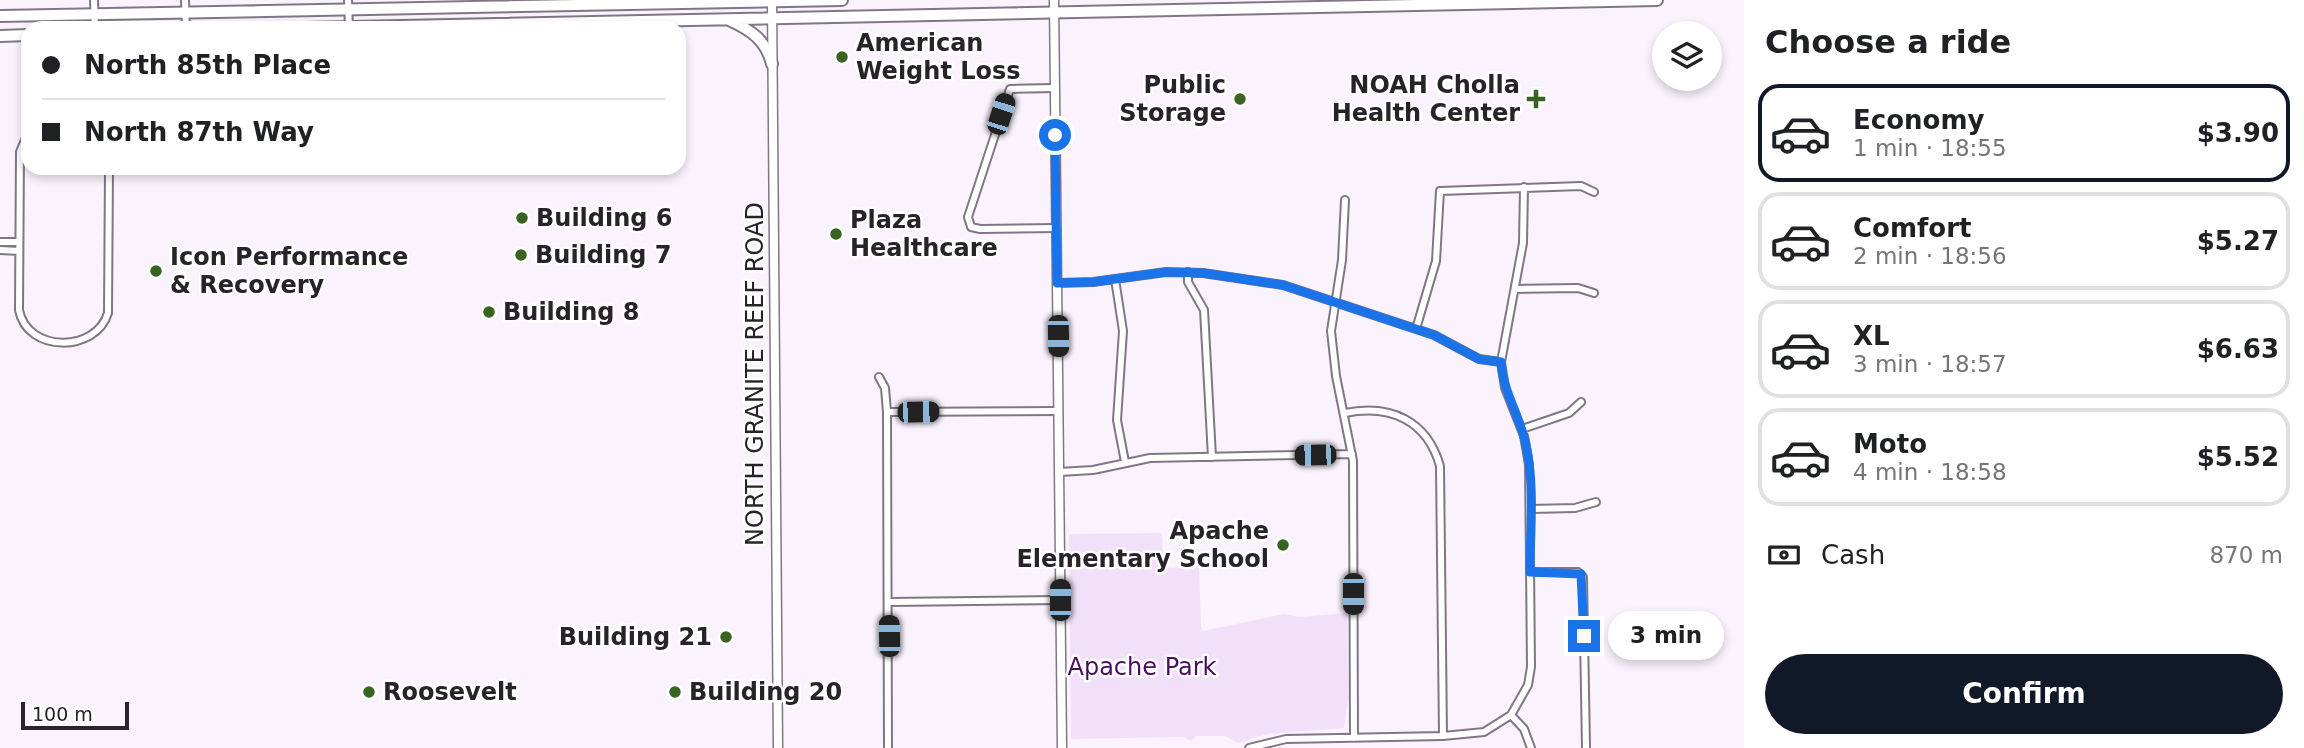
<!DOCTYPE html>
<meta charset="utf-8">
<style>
body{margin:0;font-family:"DejaVu Sans",sans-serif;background:#f6f6f6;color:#202124;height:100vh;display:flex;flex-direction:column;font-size:26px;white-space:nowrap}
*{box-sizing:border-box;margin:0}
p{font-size:23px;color:#757577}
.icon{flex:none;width:38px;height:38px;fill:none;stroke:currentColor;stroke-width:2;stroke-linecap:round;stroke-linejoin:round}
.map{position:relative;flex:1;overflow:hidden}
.sheet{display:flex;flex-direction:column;background:#fff;width:560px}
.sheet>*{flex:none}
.top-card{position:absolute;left:21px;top:21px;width:665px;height:154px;border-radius:21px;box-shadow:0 4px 10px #0003;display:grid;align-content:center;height:154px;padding:0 21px;background:#fff}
.buttons{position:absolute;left:1652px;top:21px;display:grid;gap:14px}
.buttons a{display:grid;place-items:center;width:70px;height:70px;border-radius:50%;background:#fff;box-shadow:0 4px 10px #0003;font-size:35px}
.scale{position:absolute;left:21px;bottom:18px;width:108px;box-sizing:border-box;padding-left:7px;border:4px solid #28232a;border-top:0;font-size:19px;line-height:24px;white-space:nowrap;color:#28232a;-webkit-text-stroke:5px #fff;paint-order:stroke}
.end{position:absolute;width:32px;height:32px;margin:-16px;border:9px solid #1a73e8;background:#fff;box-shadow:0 0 0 4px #fff}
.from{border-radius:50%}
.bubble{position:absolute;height:49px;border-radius:24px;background:#fff;box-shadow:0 4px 10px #0003;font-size:23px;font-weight:800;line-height:49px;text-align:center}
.car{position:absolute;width:21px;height:42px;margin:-21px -10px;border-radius:9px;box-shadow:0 0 5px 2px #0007;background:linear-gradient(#222 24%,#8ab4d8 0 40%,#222 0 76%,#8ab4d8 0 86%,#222 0)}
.top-card b{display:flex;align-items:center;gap:24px;height:66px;font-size:26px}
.top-card b+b{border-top:2px solid #e0e0e0}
.top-card i{width:18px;height:18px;background:#202124}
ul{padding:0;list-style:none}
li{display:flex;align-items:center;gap:21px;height:98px;margin:0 14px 10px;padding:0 7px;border:4px solid #e0e0e0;border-radius:21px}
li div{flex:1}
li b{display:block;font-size:26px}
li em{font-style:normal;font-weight:800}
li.on{border-color:#111827}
li>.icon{width:63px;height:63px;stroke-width:1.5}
h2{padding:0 21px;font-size:32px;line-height:84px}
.pay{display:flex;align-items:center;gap:18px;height:77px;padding:0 21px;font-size:26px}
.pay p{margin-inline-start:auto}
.button{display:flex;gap:14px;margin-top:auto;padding:14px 21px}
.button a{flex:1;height:80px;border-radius:42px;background:#111827;color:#fff;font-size:28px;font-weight:800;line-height:80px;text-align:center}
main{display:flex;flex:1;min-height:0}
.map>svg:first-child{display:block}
.green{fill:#f2e0fa}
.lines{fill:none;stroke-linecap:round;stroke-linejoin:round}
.minor-casing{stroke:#817686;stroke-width:10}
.tertiary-casing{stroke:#817686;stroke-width:11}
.primary-casing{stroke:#817686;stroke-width:14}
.minor{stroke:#fff;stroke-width:6}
.tertiary{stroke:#fff;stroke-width:8}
.primary{stroke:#fff;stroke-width:10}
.route{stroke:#1a73e8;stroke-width:9}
.poi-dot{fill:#396320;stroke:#fff;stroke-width:2.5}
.labels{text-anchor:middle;stroke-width:5;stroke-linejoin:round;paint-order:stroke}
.poi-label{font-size:24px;font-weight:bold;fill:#28232a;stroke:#fff;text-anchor:start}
.street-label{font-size:24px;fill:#28232a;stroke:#fff}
.park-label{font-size:24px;fill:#4b0c5f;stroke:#fff}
</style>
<main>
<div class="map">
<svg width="1744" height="748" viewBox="0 0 1744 748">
<rect width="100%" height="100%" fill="#faf3fe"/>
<!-- green -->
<path class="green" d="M1162,533l1,35 36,-1 2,61 2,3 81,-17 15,3 48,-4 1,85 -4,30 -77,6 -29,9 -13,-7h-29l-5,5 -8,-4 -112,2 -2,-205z"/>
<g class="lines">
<!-- minor casing -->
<g class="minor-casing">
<path id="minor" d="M94,0l1,28
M185,0l1,28
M348,0l1,28
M1054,88l-44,1 -42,128 3,10 9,2 77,-1
M28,133l-8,19 -1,158c8,43 77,43 89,3l1,-145
M1345,200l-3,60 -11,71 5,45 17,85 1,277
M0,242h19
M0,250l19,1
M1188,272v10l16,28 8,147
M1115,279l8,52 -6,89 8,42
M1057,283l36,-1 73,-10 37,1 80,12 151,50 45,24 22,3
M1515,289l63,-1 16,5
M1416,329l20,-68 4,-70 141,-5 13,6
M879,377l6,11 2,24 1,336
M887,412l171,-1
M1345,413c45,-9 82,7 95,53l3,270
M1522,429l47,-16 12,-11
M1059,472l34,-2 57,-12 202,-4
M1530,509l45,-1 21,-6
M1530,572h48l5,5 3,171
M889,602l171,-2
M1511,715l13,14 7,19
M1249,748l37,-9 157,-3 41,-4 27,-17 17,-30 3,-18 -2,-202 -5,-29 -19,-48 -4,-26 22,-119 1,-56"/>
</g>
<!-- tertiary casing -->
<g class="tertiary-casing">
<path id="tertiary" d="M772,0l6,748
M1054,0l8,748"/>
</g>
<!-- primary casing -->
<g class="primary-casing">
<path id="primary" d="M0,16l842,-16
M729,20c22,10 37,20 43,44
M304,28l1353,-28
M0,36l28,-1"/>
</g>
<!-- minor -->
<use href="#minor" class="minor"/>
<!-- tertiary -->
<use href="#tertiary" class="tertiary"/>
<!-- primary -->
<use href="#primary" class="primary"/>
</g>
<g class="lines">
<!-- route -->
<path class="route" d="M1055,135l2,148 36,-1 73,-10 37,1 80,12 151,50 45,24 22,3c2,30 19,54 25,83 9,41 4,86 4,127l51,2 3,62"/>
</g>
<!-- markers -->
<g class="poi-dot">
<circle cx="842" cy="57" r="7"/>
<circle cx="1240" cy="99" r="7"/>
<path d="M1532.5 88.5h7v7h7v7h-7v7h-7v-7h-7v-7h7z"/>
<circle cx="522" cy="218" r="7"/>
<circle cx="836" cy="234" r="7"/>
<circle cx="521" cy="255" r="7"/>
<circle cx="156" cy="271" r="7"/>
<circle cx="489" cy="312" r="7"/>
<circle cx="1283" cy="545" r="7"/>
<circle cx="726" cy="637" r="7"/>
<circle cx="369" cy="692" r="7"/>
<circle cx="675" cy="692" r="7"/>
</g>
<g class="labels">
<!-- poi labels -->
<g class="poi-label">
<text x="856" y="51">American<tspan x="856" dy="28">Weight Loss</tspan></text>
<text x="1226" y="93" text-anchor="end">Public<tspan x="1226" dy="28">Storage</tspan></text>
<text x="1520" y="93" text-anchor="end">NOAH Cholla<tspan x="1520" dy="28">Health Center</tspan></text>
<text x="536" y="226">Building 6</text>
<text x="850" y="228">Plaza<tspan x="850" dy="28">Healthcare</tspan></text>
<text x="535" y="263">Building 7</text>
<text x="170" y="265">Icon Performance<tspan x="170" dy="28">&amp; Recovery</tspan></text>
<text x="503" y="320">Building 8</text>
<text x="1269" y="539" text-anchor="end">Apache<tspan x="1269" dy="28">Elementary School</tspan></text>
<text x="712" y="645" text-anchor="end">Building 21</text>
<text x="383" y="700">Roosevelt</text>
<text x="689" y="700">Building 20</text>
</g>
<!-- street labels -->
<g class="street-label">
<text transform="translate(755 374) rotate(-90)" y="8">NORTH GRANITE REEF ROAD</text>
</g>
<!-- park labels -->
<g class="park-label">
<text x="1142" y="675">Apache Park</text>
</g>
</g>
</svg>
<div class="buttons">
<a><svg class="icon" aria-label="layers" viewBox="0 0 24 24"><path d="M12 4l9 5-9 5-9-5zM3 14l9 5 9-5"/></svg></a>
</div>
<div class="scale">100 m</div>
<i class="end from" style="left:1055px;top:135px"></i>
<i class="end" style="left:1584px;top:636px"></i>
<div class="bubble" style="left:1608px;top:611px;width:116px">3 min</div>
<i class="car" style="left:1001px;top:114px;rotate:18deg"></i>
<i class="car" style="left:1058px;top:336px;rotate:179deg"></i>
<i class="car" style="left:918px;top:412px;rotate:89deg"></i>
<i class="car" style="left:1315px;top:455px;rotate:269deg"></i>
<i class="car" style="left:1353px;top:594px;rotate:180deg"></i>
<i class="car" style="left:1060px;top:600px;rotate:0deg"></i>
<i class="car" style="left:889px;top:636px;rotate:359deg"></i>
<div class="top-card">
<b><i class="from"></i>North 85th Place</b>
<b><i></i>North 87th Way</b>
</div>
</div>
<section class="sheet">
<h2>Choose a ride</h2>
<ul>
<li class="on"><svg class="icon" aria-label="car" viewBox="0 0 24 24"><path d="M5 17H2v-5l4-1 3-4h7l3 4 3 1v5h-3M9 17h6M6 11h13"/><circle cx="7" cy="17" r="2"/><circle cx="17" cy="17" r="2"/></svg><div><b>Economy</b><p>1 min · 18:55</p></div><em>$3.90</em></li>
<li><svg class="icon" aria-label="car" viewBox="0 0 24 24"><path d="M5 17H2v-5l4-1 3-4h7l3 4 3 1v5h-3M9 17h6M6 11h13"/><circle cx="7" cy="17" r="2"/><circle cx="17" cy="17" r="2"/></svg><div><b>Comfort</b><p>2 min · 18:56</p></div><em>$5.27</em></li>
<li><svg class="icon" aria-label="car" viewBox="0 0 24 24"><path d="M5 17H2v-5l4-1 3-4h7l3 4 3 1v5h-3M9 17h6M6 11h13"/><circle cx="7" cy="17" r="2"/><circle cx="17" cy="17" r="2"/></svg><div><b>XL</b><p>3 min · 18:57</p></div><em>$6.63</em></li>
<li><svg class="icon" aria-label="car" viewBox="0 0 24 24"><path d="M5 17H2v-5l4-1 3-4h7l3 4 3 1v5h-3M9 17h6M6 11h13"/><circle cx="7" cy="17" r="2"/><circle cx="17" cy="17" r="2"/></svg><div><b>Moto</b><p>4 min · 18:58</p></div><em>$5.52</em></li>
</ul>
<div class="pay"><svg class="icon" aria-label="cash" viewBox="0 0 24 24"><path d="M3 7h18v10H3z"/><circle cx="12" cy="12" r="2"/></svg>Cash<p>870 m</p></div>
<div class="button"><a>Confirm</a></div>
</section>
</main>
